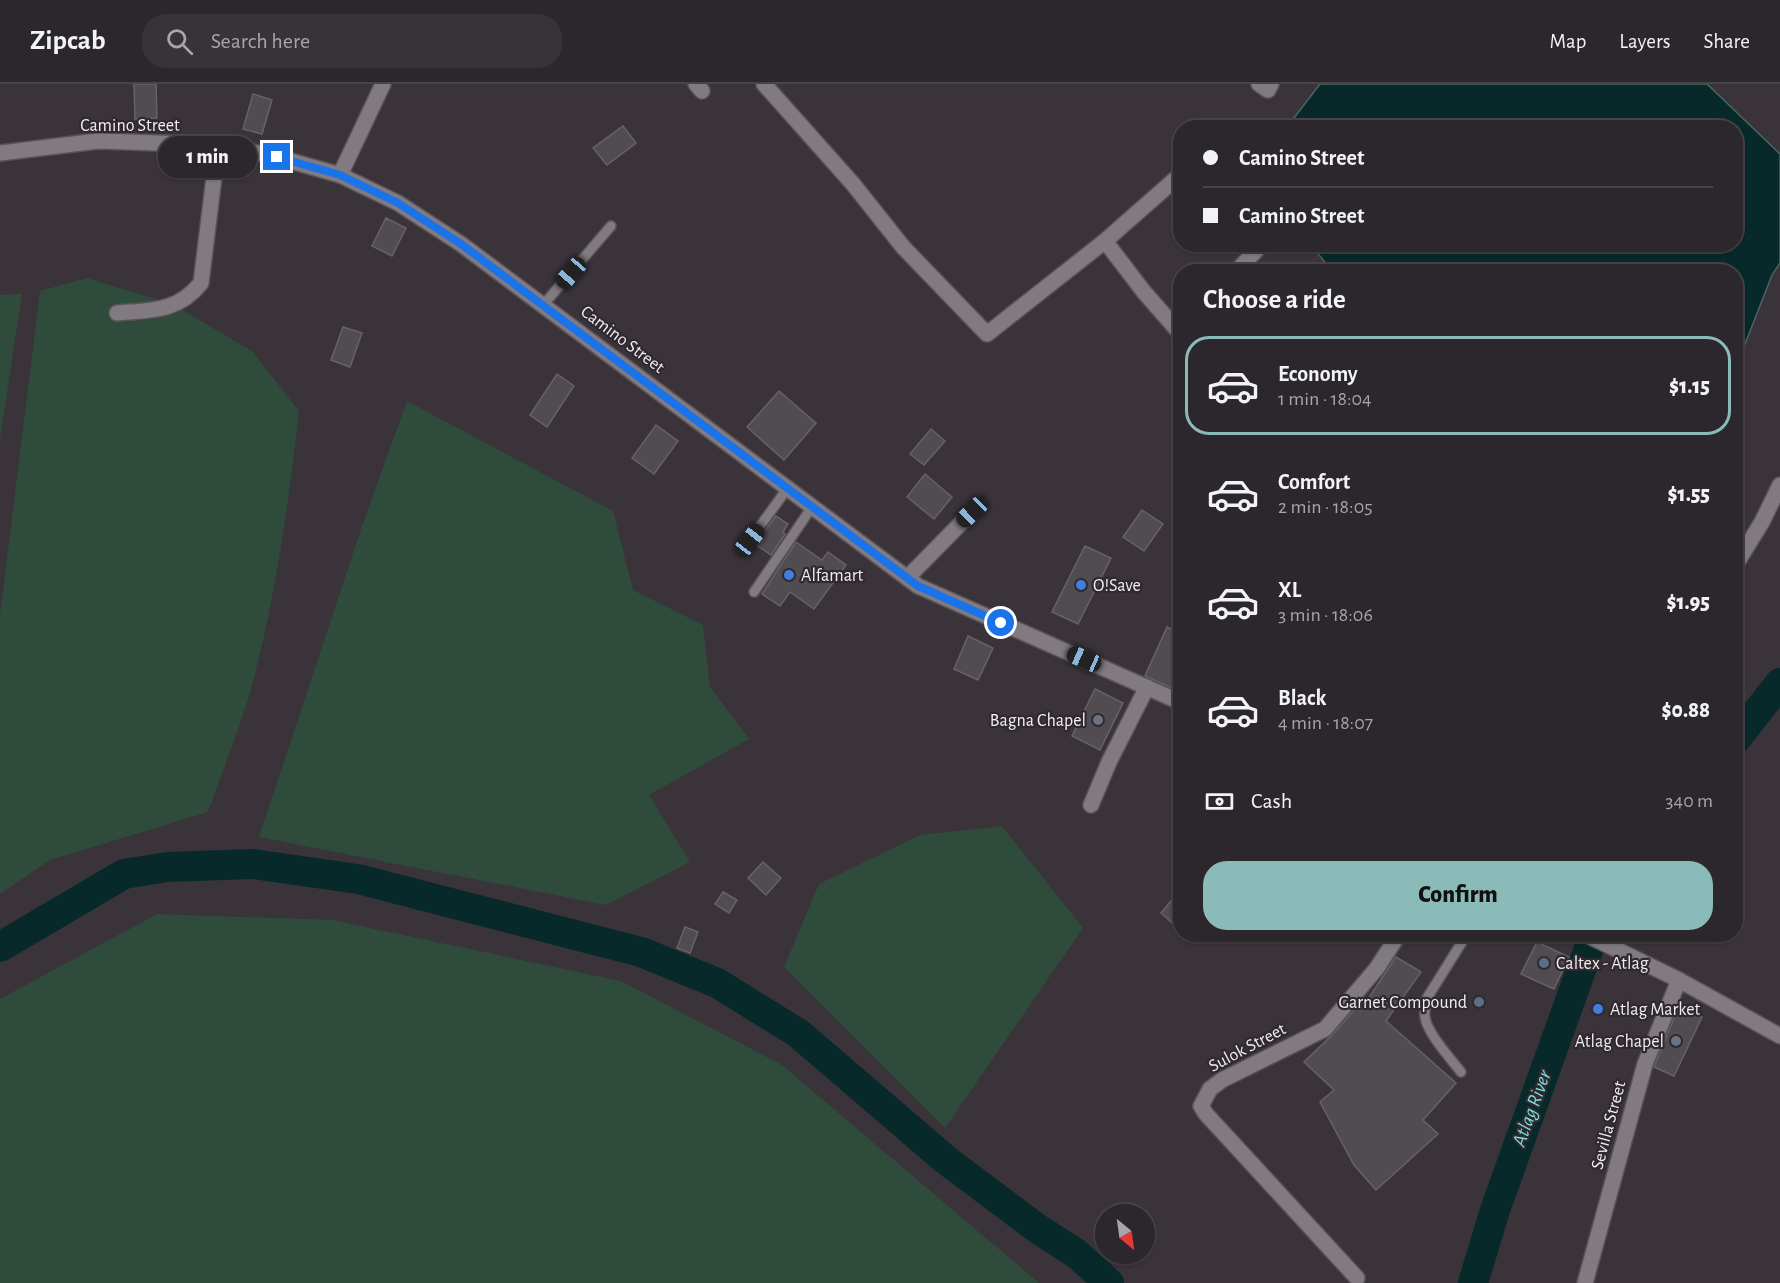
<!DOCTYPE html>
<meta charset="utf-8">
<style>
body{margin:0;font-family:"Alegreya Sans",sans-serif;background:#383338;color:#f1f3f6;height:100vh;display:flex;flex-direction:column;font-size:22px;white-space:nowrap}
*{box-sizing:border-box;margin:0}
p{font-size:20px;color:#a6a5a9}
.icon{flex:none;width:33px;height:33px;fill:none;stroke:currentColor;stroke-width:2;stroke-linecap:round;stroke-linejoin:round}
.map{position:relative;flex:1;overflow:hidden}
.panel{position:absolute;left:1173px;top:180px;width:570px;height:678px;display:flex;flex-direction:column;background:#2c272c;border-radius:24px;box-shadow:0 2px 4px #0004,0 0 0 2px #484448}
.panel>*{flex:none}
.top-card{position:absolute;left:1173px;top:36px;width:570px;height:132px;border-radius:24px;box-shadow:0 2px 4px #0004,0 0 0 2px #484448;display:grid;align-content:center;height:132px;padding:0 30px;background:#2c272c}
.needle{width:39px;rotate:151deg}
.controls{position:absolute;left:1095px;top:1120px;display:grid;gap:12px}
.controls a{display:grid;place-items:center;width:60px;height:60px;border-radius:50%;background:#2c272c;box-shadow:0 2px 4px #0004,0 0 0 2px #484448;font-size:30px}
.end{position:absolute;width:27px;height:27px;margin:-14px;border:8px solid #1a73e8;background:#fff;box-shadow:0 0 0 3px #fff}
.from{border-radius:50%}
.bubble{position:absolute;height:42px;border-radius:21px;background:#2c272c;box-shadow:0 2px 4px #0004,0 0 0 2px #484448;font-size:20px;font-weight:800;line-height:42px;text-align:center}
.car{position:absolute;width:18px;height:36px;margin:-18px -9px;border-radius:8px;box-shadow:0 0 4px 2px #0007;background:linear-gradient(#222 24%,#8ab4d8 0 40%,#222 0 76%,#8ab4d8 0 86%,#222 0)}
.top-card b{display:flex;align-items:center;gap:21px;height:57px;font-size:22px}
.top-card b+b{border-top:2px solid #484448}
.top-card i{width:15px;height:15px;background:#f1f3f6}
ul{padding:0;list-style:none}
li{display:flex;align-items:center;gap:18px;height:99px;margin:0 12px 9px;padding:0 18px;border:3px solid transparent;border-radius:24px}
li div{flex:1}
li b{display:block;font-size:22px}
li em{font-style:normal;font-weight:800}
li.current{border-color:#8bbbb9}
li>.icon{width:54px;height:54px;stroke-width:1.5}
h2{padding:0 30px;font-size:27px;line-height:72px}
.pay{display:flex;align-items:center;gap:15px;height:66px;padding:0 30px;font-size:22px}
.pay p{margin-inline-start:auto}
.cta{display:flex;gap:12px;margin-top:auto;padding:12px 30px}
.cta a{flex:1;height:69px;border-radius:24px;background:#8bbbb9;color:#111;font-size:24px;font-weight:800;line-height:69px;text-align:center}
header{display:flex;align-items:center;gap:36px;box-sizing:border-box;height:84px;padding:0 30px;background:#2c272c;border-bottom:2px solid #484448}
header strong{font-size:28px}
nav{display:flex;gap:33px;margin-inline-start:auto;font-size:21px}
.search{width:420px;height:54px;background:#383338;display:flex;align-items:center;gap:15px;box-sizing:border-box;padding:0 21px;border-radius:24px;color:#a6a5a9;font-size:22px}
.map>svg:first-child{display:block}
.green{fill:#2e4b3b}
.water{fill:#07292a;stroke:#4d6466;stroke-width:1.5}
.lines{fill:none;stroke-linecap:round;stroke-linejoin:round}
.river{stroke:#07292a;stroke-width:30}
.building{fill:#514c51;stroke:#686268;stroke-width:1.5}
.service-casing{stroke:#575257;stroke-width:12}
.minor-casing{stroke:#575257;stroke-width:18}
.secondary-casing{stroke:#575257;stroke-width:18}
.service{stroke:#817b81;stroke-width:9}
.minor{stroke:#817b81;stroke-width:15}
.secondary{stroke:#817b81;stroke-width:15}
.route{stroke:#1a73e8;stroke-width:8}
.shop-dot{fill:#3f7fe0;stroke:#302a30;stroke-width:2}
.worship-dot{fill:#6b7280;stroke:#302a30;stroke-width:2}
.service-dot{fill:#5c6f8a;stroke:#302a30;stroke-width:2}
.labels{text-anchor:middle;stroke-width:4.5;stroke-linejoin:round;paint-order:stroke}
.street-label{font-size:18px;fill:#f1edf1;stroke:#302a30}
.poi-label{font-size:18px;fill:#f1edf1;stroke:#302a30;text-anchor:start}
.water-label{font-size:20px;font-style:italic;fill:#7cdee1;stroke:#302a30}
</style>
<header>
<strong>Zipcab</strong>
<div class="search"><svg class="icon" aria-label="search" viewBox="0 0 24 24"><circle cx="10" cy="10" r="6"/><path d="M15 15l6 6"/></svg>Search here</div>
<nav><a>Map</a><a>Layers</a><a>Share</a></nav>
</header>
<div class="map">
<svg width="1780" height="1199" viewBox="0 0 1780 1199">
<rect width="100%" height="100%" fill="#3a343a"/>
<!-- green -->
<path class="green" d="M87,194l85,26 80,47 47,60c-10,91 -23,182 -46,271 -12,44 -30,87 -45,130l-158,48 -50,34v-279l40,-324z
M22,210l-22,145v-144z
M407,317l206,110 20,79 70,35 7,62 39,52 -100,56 41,67 -84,43 -347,-68 103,-311z
M1002,742l81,102 -138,200 -161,-161 35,-83 101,-49z
M157,830l175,6 289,61 161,84 257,218h-1039v-284z"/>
<!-- water -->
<path class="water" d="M1320,0h387l73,70v109l-8,12 -36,92v-95l-404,-1 -21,-26 425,-1v-116l-449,-1z"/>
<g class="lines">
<!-- river -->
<path class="river" d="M1736,655l44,-56
M0,863l124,-73 43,-7 86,-3 105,15 283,73 76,31 81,50 148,127 92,69 39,25 32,29
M1473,1199l22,-73 99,-276"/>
</g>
<!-- building -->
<path class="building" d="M134,0h22l1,34 -22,1z
M253,10l19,6 -10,34 -19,-5z
M623,42l13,17 -29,22 -14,-17z
M386,134l20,10 -14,28 -20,-10z
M343,243l19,6 -12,34 -19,-7z
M557,290l17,12 -27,41 -17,-12z
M779,307l37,32 -32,37 -37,-33z
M656,341l22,16 -24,33 -22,-16z
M931,345l14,12 -21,24 -14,-11z
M925,390l27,23 -18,22 -27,-22z
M1142,426l21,14 -19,27 -21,-14z
M776,432l12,8 -5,8 2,2 -14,21 -16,-11z
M796,458l26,18 6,-8 18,13 -32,44 -24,-17 -10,14 -18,-12z
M1085,462l26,12 -33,66 -26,-12z
M1167,543l13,6v34l-9,21 -26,-12z
M968,552l25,12 -15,32 -24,-11z
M1095,605l28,14 -23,47 -28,-14z
M763,778l18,16 -15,17 -18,-17z
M1180,806v40l-19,-17z
M723,808l14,8 -8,13 -14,-9z
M685,843l13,5 -8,21 -13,-5z
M1537,858l32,15 -15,32 -33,-15z
M1396,873l25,15 -35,49 70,62 -33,37 15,14 -62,56 -22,-25 -34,-63 14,-12 -30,-28 28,-27 24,-27 4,3z
M1679,922l23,11 -28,59 -20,-9z"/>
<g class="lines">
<!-- service casing -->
<g class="service-casing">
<path id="service" d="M544,220l67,-78
M750,456l37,-51
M754,508l58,-85
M1461,988c-10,-13 -34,-39 -36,-55 -1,-7 1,-13 2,-19l40,-64"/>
</g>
<!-- minor casing -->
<g class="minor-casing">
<path id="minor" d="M696,0l6,7
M764,0l89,100 50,63 84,87 118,-93 39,51 36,41
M1259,0l9,6 3,-6
M340,91l43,-91
M1105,157l75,-66
M1236,188l26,-28
M117,229c34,-3 61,-1 84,-30l17,-138
M1736,480l26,-42 18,-37
M907,494l66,-67
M1091,721l18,-43 38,-75
M1357,1194l-151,-164 -5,-8 9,-17 12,-9 103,-51 52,-61 22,-34
M1585,1199l60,-219 34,-84"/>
</g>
<!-- secondary casing -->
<g class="secondary-casing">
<path id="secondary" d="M0,69l98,-12 120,4 59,12 63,18 58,28 63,41 457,342 262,116
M1585,850l94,46 101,56"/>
</g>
<!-- service -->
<use href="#service" class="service"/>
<!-- minor -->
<use href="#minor" class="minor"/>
<!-- secondary -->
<use href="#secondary" class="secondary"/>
</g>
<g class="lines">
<!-- route -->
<path class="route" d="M277,73l63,18 58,28 63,41 457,342 83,37"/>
</g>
<!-- markers -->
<g class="shop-dot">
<circle cx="789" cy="491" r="6"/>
<circle cx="1081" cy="501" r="6"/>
<circle cx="1598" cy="925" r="6"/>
</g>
<g class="worship-dot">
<circle cx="1098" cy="636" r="6"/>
<circle cx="1676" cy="957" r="6"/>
</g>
<g class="service-dot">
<circle cx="1544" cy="879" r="6"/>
<circle cx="1479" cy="918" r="6"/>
</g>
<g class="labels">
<!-- street labels -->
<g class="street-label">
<text x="130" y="47">Camino Street</text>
<text transform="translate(623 255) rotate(37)" y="6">Camino Street</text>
<text transform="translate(1247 963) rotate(-28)" y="6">Sulok Street</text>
<text transform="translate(1608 1041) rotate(-75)" y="6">Sevilla Street</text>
</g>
<!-- poi labels -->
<g class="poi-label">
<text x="801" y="497">Alfamart</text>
<text x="1093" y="507">O!Save</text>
<text x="1086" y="642" text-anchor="end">Bagna Chapel</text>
<text x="1556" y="885">Caltex - Atlag</text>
<text x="1467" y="924" text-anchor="end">Garnet Compound</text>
<text x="1610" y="931">Atlag Market</text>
<text x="1664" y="963" text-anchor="end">Atlag Chapel</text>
</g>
<!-- water labels -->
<g class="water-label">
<text transform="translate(1531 1024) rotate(-70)" y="7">Atlag River</text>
</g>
</g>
</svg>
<div class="controls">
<a><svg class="needle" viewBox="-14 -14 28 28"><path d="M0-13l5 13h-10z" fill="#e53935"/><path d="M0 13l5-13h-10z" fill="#a6a5a9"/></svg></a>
</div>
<i class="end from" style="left:1001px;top:539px"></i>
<i class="end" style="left:277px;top:73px"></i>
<div class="bubble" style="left:158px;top:52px;width:99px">1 min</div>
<i class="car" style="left:571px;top:189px;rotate:221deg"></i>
<i class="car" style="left:972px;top:428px;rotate:226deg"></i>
<i class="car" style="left:750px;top:456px;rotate:38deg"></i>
<i class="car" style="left:1084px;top:575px;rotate:294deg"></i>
<div class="top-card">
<b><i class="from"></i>Camino Street</b>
<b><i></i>Camino Street</b>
</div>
<section class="panel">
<h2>Choose a ride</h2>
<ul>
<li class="current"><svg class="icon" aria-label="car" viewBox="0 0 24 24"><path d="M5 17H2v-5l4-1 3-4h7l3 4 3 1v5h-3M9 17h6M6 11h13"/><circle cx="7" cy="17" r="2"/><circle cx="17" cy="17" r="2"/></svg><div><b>Economy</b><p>1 min · 18:04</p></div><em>$1.15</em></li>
<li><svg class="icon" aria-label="car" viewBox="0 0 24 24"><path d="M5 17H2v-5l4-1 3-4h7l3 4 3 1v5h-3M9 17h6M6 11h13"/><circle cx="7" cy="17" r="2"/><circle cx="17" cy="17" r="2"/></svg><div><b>Comfort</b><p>2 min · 18:05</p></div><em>$1.55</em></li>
<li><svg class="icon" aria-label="car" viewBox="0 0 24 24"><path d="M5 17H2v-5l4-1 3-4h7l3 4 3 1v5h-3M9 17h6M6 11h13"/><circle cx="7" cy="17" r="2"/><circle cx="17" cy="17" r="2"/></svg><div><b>XL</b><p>3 min · 18:06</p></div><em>$1.95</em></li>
<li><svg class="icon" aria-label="car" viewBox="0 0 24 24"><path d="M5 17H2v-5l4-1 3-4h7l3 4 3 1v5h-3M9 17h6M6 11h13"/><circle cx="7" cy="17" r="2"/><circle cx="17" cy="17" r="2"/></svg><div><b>Black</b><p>4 min · 18:07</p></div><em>$0.88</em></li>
</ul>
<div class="pay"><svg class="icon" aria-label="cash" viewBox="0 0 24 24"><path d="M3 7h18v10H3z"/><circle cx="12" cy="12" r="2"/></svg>Cash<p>340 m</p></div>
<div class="cta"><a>Confirm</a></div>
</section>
</div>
